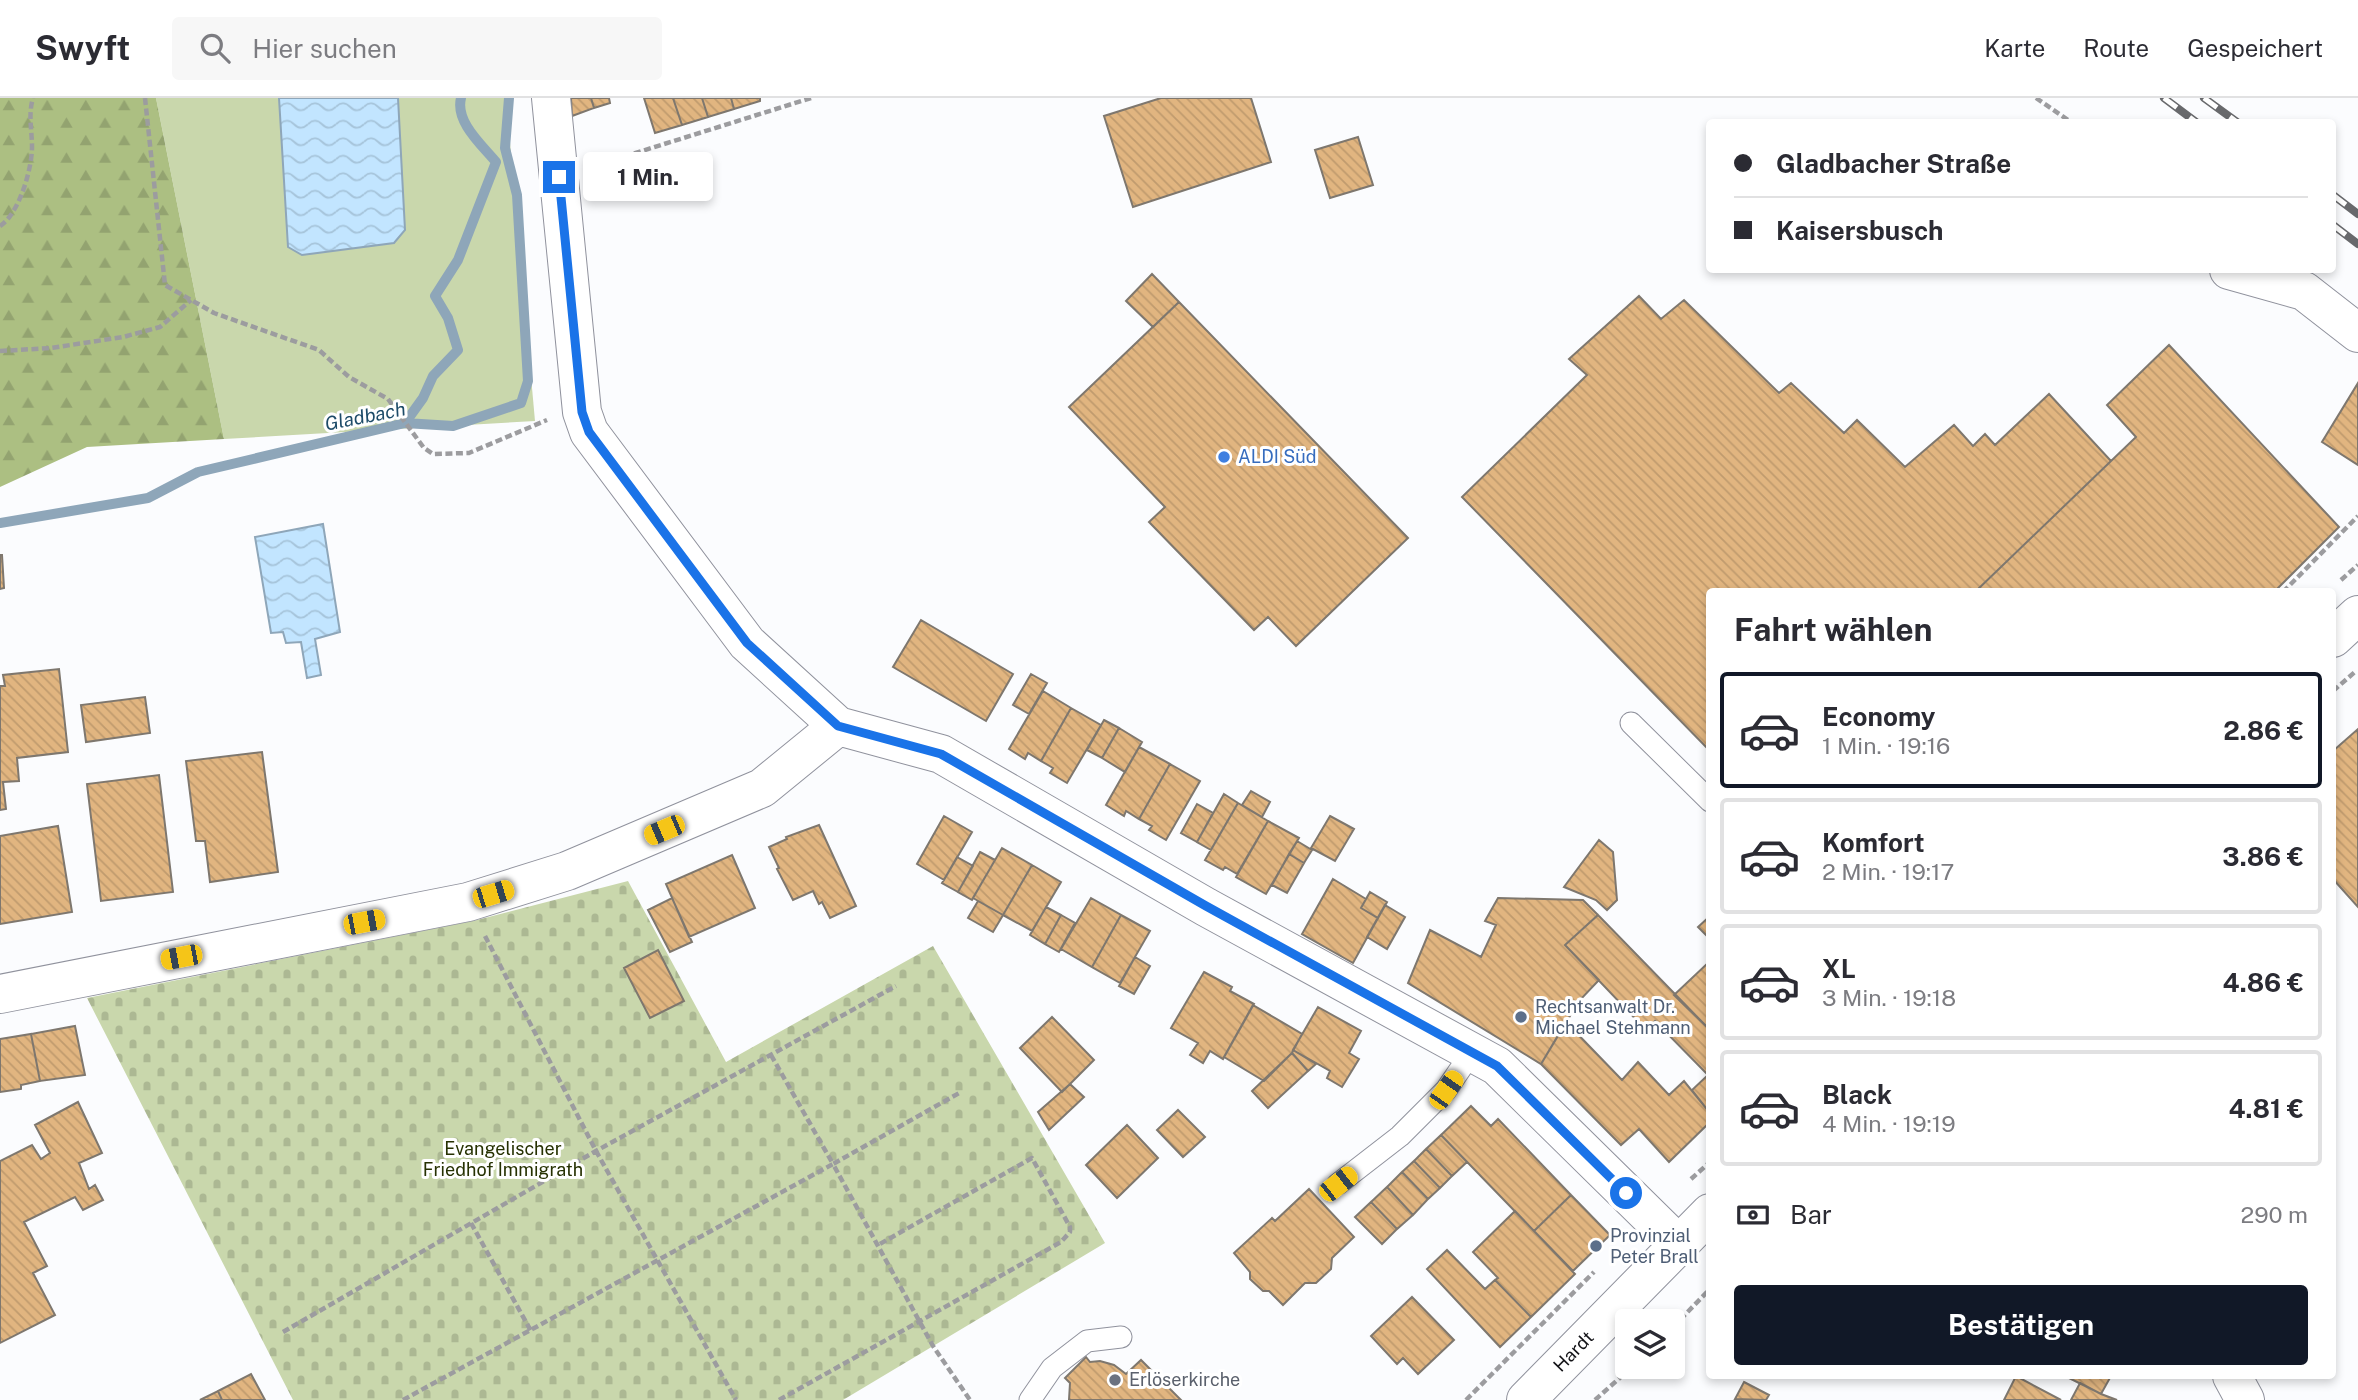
<!DOCTYPE html>
<html lang="de">
<meta charset="utf-8">
<style>
body{margin:0;font-family:"Public Sans",sans-serif;background:#f7f7f7;color:#2b2b33;height:100vh;display:flex;flex-direction:column;font-size:26px;white-space:nowrap}
*{box-sizing:border-box;margin:0}
p{font-size:23px;color:#7c7c81}
.icon{flex:none;width:38px;height:38px;fill:none;stroke:currentColor;stroke-width:2;stroke-linecap:round;stroke-linejoin:round}
.map{position:relative;flex:1;overflow:hidden}
.details{position:absolute;left:1706px;top:490px;width:630px;height:791px;display:flex;flex-direction:column;background:#fff;border-radius:7px;box-shadow:0 4px 10px #0003}
.details>*{flex:none}
.banner{position:absolute;left:1706px;top:21px;width:630px;height:154px;border-radius:7px;box-shadow:0 4px 10px #0003;display:grid;align-content:center;height:154px;padding:0 28px;background:#fff}
.buttons{position:absolute;left:1615px;top:1211px;display:grid;gap:14px}
.buttons a{display:grid;place-items:center;width:70px;height:70px;border-radius:7px;background:#fff;box-shadow:0 4px 10px #0003;font-size:35px}
.end{position:absolute;width:32px;height:32px;margin:-16px;border:9px solid #1a73e8;background:#fff;box-shadow:0 0 0 4px #fff}
.from{border-radius:50%}
.bubble{position:absolute;height:49px;border-radius:7px;background:#fff;box-shadow:0 4px 10px #0003;font-size:23px;font-weight:700;line-height:49px;text-align:center}
.car{position:absolute;width:21px;height:42px;margin:-21px -10px;border-radius:9px;box-shadow:0 0 5px 2px #0007;background:linear-gradient(#f5c518 24%,#345 0 40%,#f5c518 0 76%,#345 0 86%,#f5c518 0)}
.banner b{display:flex;align-items:center;gap:24px;height:66px;font-size:26px}
.banner b+b{border-top:2px solid #e1e1e2}
.banner i{width:18px;height:18px;background:#2b2b33}
ul{padding:0;list-style:none}
li{display:flex;align-items:center;gap:21px;height:116px;margin:0 14px 10px;padding:0 14px;border:4px solid #e1e1e2;border-radius:7px}
li div{flex:1}
li b{display:block;font-size:26px}
li em{font-style:normal;font-weight:700}
li.current{border-color:#111827}
li>.icon{width:63px;height:63px;stroke-width:1.5}
h2{padding:0 28px;font-size:32px;line-height:84px}
.pay{display:flex;align-items:center;gap:18px;height:77px;padding:0 28px;font-size:26px}
.pay p{margin-inline-start:auto}
.cta{display:flex;gap:14px;margin-top:auto;padding:14px 28px}
.cta a{flex:1;height:80px;border-radius:7px;background:#111827;color:#fff;font-size:28px;font-weight:700;line-height:80px;text-align:center}
header{display:flex;align-items:center;gap:42px;box-sizing:border-box;height:98px;padding:0 35px;background:#fff;border-bottom:2px solid #e1e1e2}
header strong{font-size:33px}
nav{display:flex;gap:38px;margin-inline-start:auto;font-size:24px}
.search{width:490px;height:63px;background:#f7f7f7;display:flex;align-items:center;gap:18px;box-sizing:border-box;padding:0 24px;border-radius:7px;color:#7c7c81;font-size:26px}
.map>svg:first-child{display:block}
.green{fill:#c9d7ac}
.forest{fill:url(#forest-firs)}
.cemetery{fill:url(#cemetery-stones)}
.water{fill:url(#water-waves);stroke:#8ea6b9;stroke-width:2}
.lines{fill:none;stroke-linecap:round;stroke-linejoin:round}
.stream{stroke:#8ea6b9;stroke-width:10}
.building{fill:url(#building-back-hatch);stroke:#7e776e;stroke-width:2}
.lane-casing{stroke:#90929d;stroke-width:23}
.street-casing{stroke:#90929d;stroke-width:40}
.secondary-casing{stroke:#90929d;stroke-width:40}
.path{stroke:#9c9c9f;stroke-width:4.5;stroke-dasharray:7 3.5;stroke-linecap:butt}
.lane{stroke:#fff;stroke-width:21}
.street{stroke:#fff;stroke-width:38}
.secondary{stroke:#fff;stroke-width:38}
.rail-casing{stroke:#68696c;stroke-width:8}
.rail{stroke:#fff;stroke-width:5;stroke-dasharray:16;stroke-linecap:butt}
.route{stroke:#1a73e8;stroke-width:9}
.shop-dot{fill:#3f7fe0;stroke:#fff;stroke-width:2.5}
.service-dot{fill:#5c6f8a;stroke:#fff;stroke-width:2.5}
.worship-dot{fill:#6b7280;stroke:#fff;stroke-width:2.5}
.labels{text-anchor:middle;stroke-width:6;stroke-linejoin:round;paint-order:stroke}
.shop-label{font-size:18px;fill:#366cbe;stroke:#fff;text-anchor:start}
.service-label{font-size:18px;fill:#4e5e75;stroke:#fff;text-anchor:start}
.park-label{font-size:18px;fill:#263102;stroke:#fff}
.street-label{font-size:18px;fill:#131317;stroke:#fff}
.worship-label{font-size:18px;fill:#5b616d;stroke:#fff;text-anchor:start}
.water-label{font-size:19px;font-style:italic;fill:#1d4b68;stroke:#fff}
</style>
<header>
<strong>Swyft</strong>
<div class="search"><svg class="icon" aria-label="search" viewBox="0 0 24 24"><circle cx="10" cy="10" r="6"/><path d="M15 15l6 6"/></svg>Hier suchen</div>
<nav><a>Karte</a><a>Route</a><a>Gespeichert</a></nav>
</header>
<div class="map">
<svg width="2358" height="1302" viewBox="0 0 2358 1302">
<defs>
<pattern id="forest-firs" width="22" height="20" patternUnits="userSpaceOnUse" patternTransform="scale(1.75)"><rect width="22" height="20" fill="#acbf82"/><path d="M5 1l3.5 6h-7zM16 11l3.5 6h-7z" fill="#93a370"/></pattern>
<pattern id="cemetery-stones" width="16" height="16" patternUnits="userSpaceOnUse" patternTransform="scale(1.75)"><rect width="16" height="16" fill="#c9d7ac"/><path d="M2 7V4a2 2 0 0 1 4 0v3zM10 15v-3a2 2 0 0 1 4 0v3z" fill="#acb893"/></pattern>
<pattern id="water-waves" width="16" height="10" patternUnits="userSpaceOnUse" patternTransform="scale(1.75)"><rect width="16" height="10" fill="#c2e5ff"/><path d="M0 5q4-4 8 0t8 0" fill="none" stroke="#a6c4da"/></pattern>
<pattern id="building-back-hatch" width="6" height="6" patternUnits="userSpaceOnUse" patternTransform="scale(1.75)"><rect width="6" height="6" fill="#e1b580"/><path d="M-1 5l2 2M0 0l6 6M5-1l2 2" fill="none" stroke="#c09b6e"/></pattern>
</defs>
<rect width="100%" height="100%" fill="#fbfcfe"/>
<!-- green -->
<path class="green" d="M156,0h350l29,323 -311,18z"/>
<!-- forest -->
<path class="forest" d="M0,0h156l68,341 -137,8 -87,40z"/>
<!-- cemetery -->
<path class="cemetery" d="M628,783l98,181 207,-116 172,297 -262,157h-550l-206,-402 390,-78z"/>
<!-- water -->
<path class="water" d="M279,0h119l7,132 -11,13 -92,12 -14,-8z
M323,426l17,108 -25,7 6,36 -14,3 -6,-36 -15,1 -3,-11 -12,1 -16,-96z"/>
<g class="lines">
<!-- stream -->
<path class="stream" d="M405,325l18,-25 10,-22 25,-26 -10,-32 -13,-22 23,-36 38,-98c-14,-17 -41,-40 -35,-64
M0,425l148,-25 50,-26 207,-49 48,3 68,-23 7,-22 -11,-186 -12,-47 4,-50"/>
</g>
<!-- building -->
<path class="building" d="M571,0h20l3,10 -22,8z
M591,0h18l1,5 -16,5z
M644,0h29l9,27 -27,8z
M673,0h29l6,19 -26,8z
M702,0h29l3,11 -26,8z
M731,0h29v3l-26,8z
M1161,0h90l20,64 -138,45 -29,-91z
M1358,39l15,48 -43,13 -15,-48z
M1152,176l27,28 -26,25 -27,-26z
M1639,198l22,23 23,-19 95,93 12,-10 53,50 13,-13 48,47 49,-42 19,21 12,-12 10,11 54,-51 62,67 -136,131h-265v159l-248,-254 125,-122 -18,-16z
M1179,204l229,236 -112,108 -28,-29 -14,13 -105,-108 16,-15 -96,-100z
M2169,247l170,182 -65,65h-299l161,-155 -29,-32z
M2358,285v82l-36,-23z
M0,457h2l2,33 -4,1z
M921,522l92,54 -27,47 -93,-54z
M59,571l9,83 -51,6 2,23 -16,1 3,27 -6,1v-124h5l-2,-11z
M1031,576l16,9 -18,31 -16,-9z
M1043,593l28,17 -30,53 -13,-8 -3,6 -16,-10z
M145,599l5,36 -64,9 -5,-37z
M1071,610l30,17 -34,58 -17,-10 3,-5 -12,-7z
M1104,622l15,8 -17,30 -15,-8z
M1119,630l23,14 -17,30 -23,-14z
M2358,631v178l-25,-28v-128z
M1139,649l31,17 -31,55 -13,-8 -2,5 -18,-11z
M262,654l16,120 -68,10 -5,-41h-9l-10,-80z
M1170,666l30,17 -34,59 -17,-10 3,-4 -13,-7z
M159,677l14,117 -72,9 -14,-117z
M1251,693l19,11 -8,15 -20,-12z
M1224,696l14,9 -27,47 -14,-8z
M1238,705l30,18 -31,53 -12,-7 -2,3 -18,-10z
M1197,706l16,9 -16,29 -16,-9z
M944,718l28,16 -28,48 -27,-16z
M1330,718l24,13 -19,32 -24,-13z
M1268,723l31,17 -33,56 -30,-17z
M819,727l37,81 -26,12 -8,-16 -3,2 -6,-13 -20,9 -16,-31 2,-1 -10,-21 18,-8 -1,-2z
M58,728l14,86 -72,12v-88z
M1599,742l14,12 4,48 -10,10 -11,-10 -32,-13z
M1297,743l15,9 -8,13 -15,-9z
M1002,750l30,17 -29,50 -30,-17z
M980,754l15,8 -23,40 -14,-8z
M1289,756l15,9 -17,30 -15,-8z
M732,757l23,53 -66,29 -23,-53z
M957,759l16,9 -15,26 -16,-9z
M1032,767l29,17 -29,49 -29,-16z
M1333,781l33,20 -5,9 17,10 -25,45 -51,-29z
M1370,794l17,10 -9,16 -17,-10z
M672,800l20,44 -22,10 -22,-42z
M1091,800l30,17 -29,52 -31,-18z
M1498,800l85,2 15,15 -33,30 34,35 -20,21 -38,63 -133,-81 22,-53 51,27 15,-32 -11,-4z
M978,803l25,14 -10,17 -25,-14z
M1385,807l20,12 -18,32 -20,-12z
M1046,809l15,8 -16,29 -15,-9z
M1061,817l14,8 -16,29 -14,-8z
M1121,817l29,16 -30,52 -28,-16z
M1598,817l112,115v83l-18,-23 16,-15 -53,-54 -9,9 -81,-85z
M1710,818v23l-12,-12z
M658,852l26,51 -34,17 -26,-50z
M1135,859l15,9 -16,28 -15,-8z
M1710,863v69l-36,-35z
M1204,874l28,15 -2,4 24,13 -31,55 -13,-8 -7,12 -13,-8 8,-12 -27,-15z
M1253,907l49,29 -10,19 -28,28 -40,-24z
M1318,909l43,24 -12,22 10,6 -17,28 -15,-9 3,-7 -37,-21z
M1052,919l42,43 -32,32 -42,-44z
M1566,924l56,58 16,-18 31,33 15,-14 26,32v9l-41,40 -30,-33 -18,16 -80,-81z
M75,928l10,49 -45,6 -9,-47z
M31,936l9,47 -19,4v4l-21,3v-53z
M1293,952l23,14 -8,7 -16,-18z
M1292,955l16,18 -40,37 -16,-17z
M1070,986l14,13 -35,33 -11,-18z
M78,1004l24,51 -23,10 10,26 6,-4 8,15 -20,10 -8,-13 -51,25 23,44 -14,7 22,42 -55,28v-182l32,-16 9,14 9,-6 -15,-28z
M1471,1008l20,20 7,-7 73,76 -37,36 -93,-96z
M1178,1012l27,27 -22,20 -26,-27z
M1127,1027l31,33 -41,40 -31,-33z
M1441,1037l26,27 -15,14 -26,-27z
M1426,1051l26,27 -12,12 -26,-27z
M1414,1063l26,27 -12,11 -26,-27z
M1402,1074l26,27 -15,16 -26,-28z
M1387,1089l26,28 -16,14 -26,-27z
M1309,1091l45,48 -22,21 -1,11 -15,14h-11l-22,22 -14,-14h-6l-13,-12v-7l-16,-19 38,-35 3,3z
M1571,1097l39,40 -37,36 -39,-40z
M1371,1104l26,27 -15,15 -27,-27z
M1515,1113l60,63 -44,43 -36,-37 3,-2 -25,-26z
M1447,1152l38,39 10,-9 36,37 -31,30 -73,-78z
M1412,1199l42,43 -36,34 -15,-16 -6,6 -26,-28z
M1086,1259l4,5 10,-1 14,4 12,9 15,-14 40,40h-112l1,-17 -5,-5z
M251,1276l14,26h-43l-4,-9z
M2016,1278l45,24h-57z
M2065,1278h46l-10,18z
M1744,1284l25,13 -3,5 -31,-1z
M2080,1285l21,11 16,6h-46z
M218,1293l4,9h-22z"/>
<g class="lines">
<!-- lane casing -->
<g class="lane-casing">
<path id="lane" d="M1631,625l79,78
M1338,1086l62,-48 46,-46 26,-38
M1030,1302l22,-32 35,-27 34,-4"/>
</g>
<!-- street casing -->
<g class="street-casing">
<path id="street" d="M551,0l31,314 7,20 158,211 91,83 103,28 265,153 291,159 182,179
M2229,172l75,21 54,42
M0,896l468,-92 99,-31 195,-83 76,-62
M2232,1278l13,24"/>
</g>
<!-- secondary casing -->
<g class="secondary-casing">
<g id="secondary">
<path d="M2333,540l25,-23"/>
<path id="s1" d="M1526,1302l184,-187"/>
</g>
</g>
<!-- path -->
<path class="path" d="M145,0l20,187 49,28 105,37 30,27 39,22 36,49 9,6 36,-1 78,-33
M2036,0l35,24
M594,68l217,-68
M0,128c19,-12 32,-57 32,-79 0,-17 -4,-32 1,-49
M0,253l51,-3 72,-11 37,-10 31,-27
M2341,482l17,-15
M2283,494l75,-76
M2333,593l23,-20
M485,838l111,215 140,249
M771,957l62,109 128,-72
M1691,1081l19,-17
M471,1125l60,108
M1673,1229l37,-38
M283,1234l313,-181 300,-165
M403,1302l430,-236 100,182 37,54
M779,1302l282,-158 9,-10v-5l-38,-69 -154,87
M1466,1302l128,-128
M1595,1302l37,-33"/>
<!-- lane -->
<use href="#lane" class="lane"/>
<!-- street -->
<use href="#street" class="street"/>
<!-- secondary -->
<use href="#secondary" class="secondary"/>
<!-- rail casing -->
<g class="rail-casing">
<path id="rail" d="M2164,0l32,24
M2204,0l33,24
M2333,97l25,19
M2333,127l25,19"/>
</g>
<!-- rail -->
<use href="#rail" class="rail"/>
</g>
<g class="lines">
<!-- route -->
<path class="route" d="M559,79l23,235 7,20 158,211 91,83 103,28 265,152 291,160 129,127"/>
</g>
<!-- markers -->
<circle class="shop-dot" cx="1224" cy="359" r="7"/>
<g class="service-dot">
<circle cx="1521" cy="919" r="7"/>
<circle cx="1596" cy="1148" r="7"/>
</g>
<circle class="worship-dot" cx="1115" cy="1282" r="7"/>
<g class="labels">
<!-- shop labels -->
<g class="shop-label">
<text x="1238" y="365">ALDI Süd</text>
</g>
<!-- service labels -->
<g class="service-label">
<text x="1535" y="915">Rechtsanwalt Dr.<tspan x="1535" dy="21">Michael Stehmann</tspan></text>
<text x="1610" y="1144">Provinzial<tspan x="1610" dy="21">Peter Brall</tspan></text>
</g>
<!-- park labels -->
<g class="park-label">
<text x="503" y="1057">Evangelischer<tspan x="503" dy="21">Friedhof Immigrath</tspan></text>
</g>
<!-- street labels -->
<g class="street-label">
<text dy="6" stroke="none"><textPath href="#s1" startOffset="68">Hardt</textPath></text>
</g>
<!-- worship labels -->
<g class="worship-label">
<text x="1129" y="1288">Erlöserkirche</text>
</g>
<!-- water labels -->
<g class="water-label">
<text transform="translate(365 318) rotate(-11)" y="7">Gladbach</text>
</g>
</g>
</svg>
<div class="buttons">
<a><svg class="icon" aria-label="layers" viewBox="0 0 24 24"><path d="M12 4l9 5-9 5-9-5zM3 14l9 5 9-5"/></svg></a>
</div>
<i class="end from" style="left:1626px;top:1095px"></i>
<i class="end" style="left:559px;top:79px"></i>
<div class="bubble" style="left:583px;top:54px;width:130px">1 Min.</div>
<i class="car" style="left:664px;top:732px;rotate:247deg"></i>
<i class="car" style="left:493px;top:796px;rotate:73deg"></i>
<i class="car" style="left:364px;top:824px;rotate:79deg"></i>
<i class="car" style="left:181px;top:859px;rotate:259deg"></i>
<i class="car" style="left:1446px;top:992px;rotate:35deg"></i>
<i class="car" style="left:1338px;top:1086px;rotate:52deg"></i>
<div class="banner">
<b><i class="from"></i>Gladbacher Straße</b>
<b><i></i>Kaisersbusch</b>
</div>
<section class="details">
<h2>Fahrt wählen</h2>
<ul>
<li class="current"><svg class="icon" aria-label="car" viewBox="0 0 24 24"><path d="M5 17H2v-5l4-1 3-4h7l3 4 3 1v5h-3M9 17h6M6 11h13"/><circle cx="7" cy="17" r="2"/><circle cx="17" cy="17" r="2"/></svg><div><b>Economy</b><p>1 Min. · 19:16</p></div><em>2.86 €</em></li>
<li><svg class="icon" aria-label="car" viewBox="0 0 24 24"><path d="M5 17H2v-5l4-1 3-4h7l3 4 3 1v5h-3M9 17h6M6 11h13"/><circle cx="7" cy="17" r="2"/><circle cx="17" cy="17" r="2"/></svg><div><b>Komfort</b><p>2 Min. · 19:17</p></div><em>3.86 €</em></li>
<li><svg class="icon" aria-label="car" viewBox="0 0 24 24"><path d="M5 17H2v-5l4-1 3-4h7l3 4 3 1v5h-3M9 17h6M6 11h13"/><circle cx="7" cy="17" r="2"/><circle cx="17" cy="17" r="2"/></svg><div><b>XL</b><p>3 Min. · 19:18</p></div><em>4.86 €</em></li>
<li><svg class="icon" aria-label="car" viewBox="0 0 24 24"><path d="M5 17H2v-5l4-1 3-4h7l3 4 3 1v5h-3M9 17h6M6 11h13"/><circle cx="7" cy="17" r="2"/><circle cx="17" cy="17" r="2"/></svg><div><b>Black</b><p>4 Min. · 19:19</p></div><em>4.81 €</em></li>
</ul>
<div class="pay"><svg class="icon" aria-label="cash" viewBox="0 0 24 24"><path d="M3 7h18v10H3z"/><circle cx="12" cy="12" r="2"/></svg>Bar<p>290 m</p></div>
<div class="cta"><a>Bestätigen</a></div>
</section>
</div>
